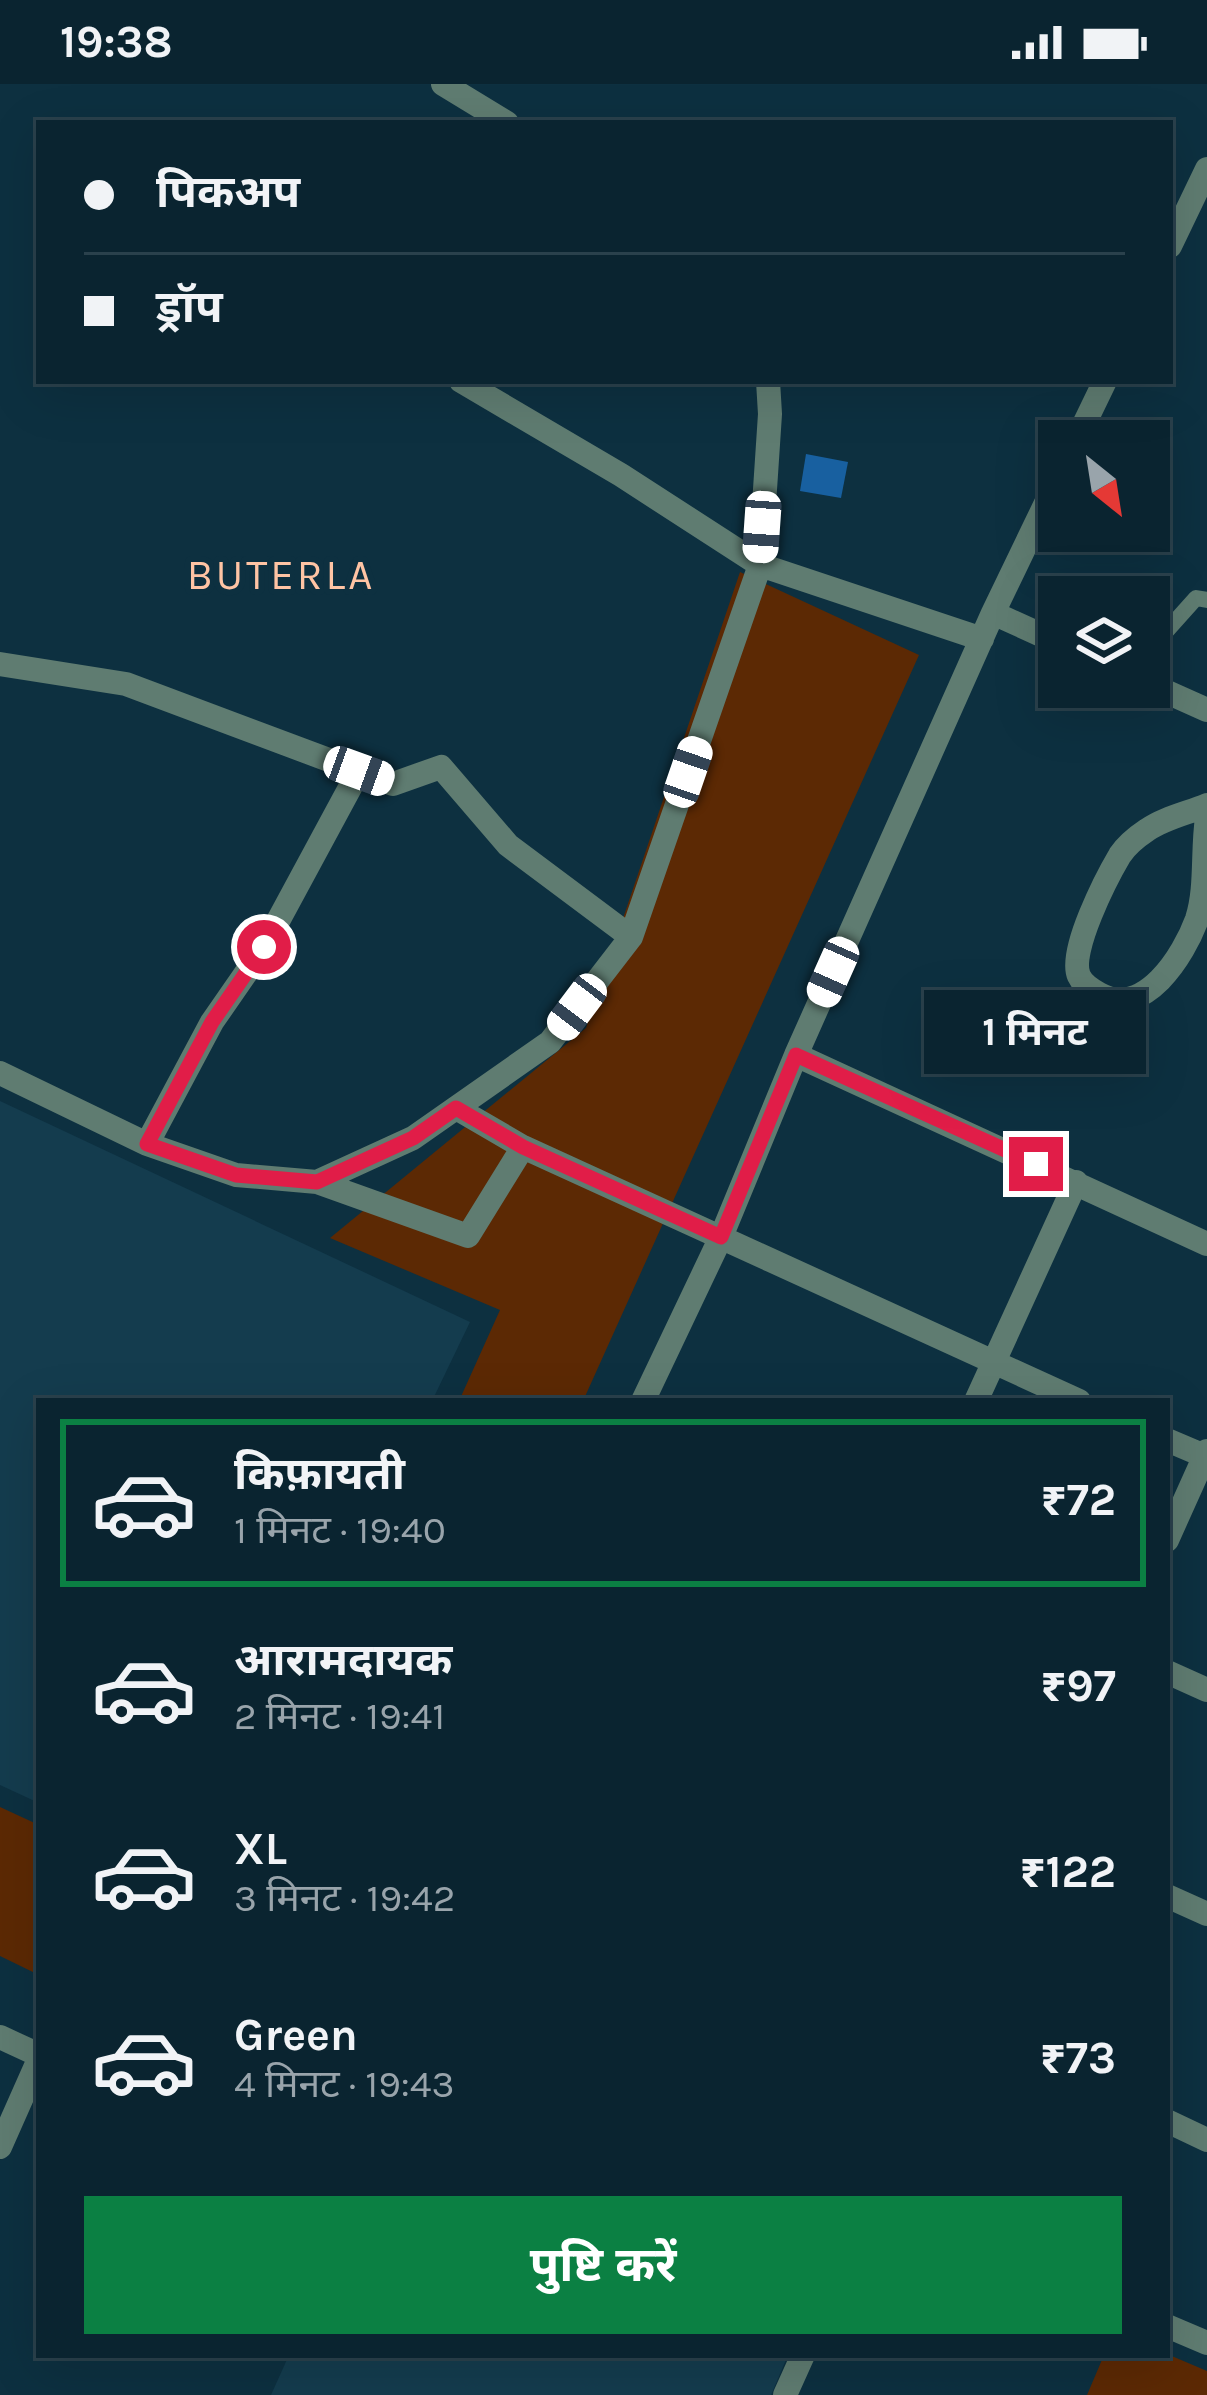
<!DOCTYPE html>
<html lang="hi">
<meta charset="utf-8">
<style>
body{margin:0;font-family:Karla,"Noto Sans Devanagari",sans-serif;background:#18303c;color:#f1f3f6;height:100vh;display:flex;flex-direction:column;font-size:45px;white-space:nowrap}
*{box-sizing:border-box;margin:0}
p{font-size:39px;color:#99a4ab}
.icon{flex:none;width:66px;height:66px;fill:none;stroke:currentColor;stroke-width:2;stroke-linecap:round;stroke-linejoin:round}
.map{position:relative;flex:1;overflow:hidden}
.sheet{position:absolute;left:36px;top:1314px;width:1134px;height:960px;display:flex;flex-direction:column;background:#0a2430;border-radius:0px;box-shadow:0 12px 48px #0002,0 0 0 3px #2a414c}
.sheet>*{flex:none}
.hud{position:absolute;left:36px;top:36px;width:1137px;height:264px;border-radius:0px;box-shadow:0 12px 48px #0002,0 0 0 3px #2a414c;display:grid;align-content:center;height:264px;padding:0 48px;background:#0a2430}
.needle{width:78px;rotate:150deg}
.controls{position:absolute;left:1038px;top:336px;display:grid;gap:24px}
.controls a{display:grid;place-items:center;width:132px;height:132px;border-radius:0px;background:#0a2430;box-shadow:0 12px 48px #0002,0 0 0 3px #2a414c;font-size:60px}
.end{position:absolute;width:54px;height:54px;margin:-27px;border:15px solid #e11d48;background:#fff;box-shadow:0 0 0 6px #fff}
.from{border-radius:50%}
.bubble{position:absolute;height:84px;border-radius:0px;background:#0a2430;box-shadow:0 12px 48px #0002,0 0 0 3px #2a414c;font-size:39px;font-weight:700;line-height:84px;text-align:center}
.car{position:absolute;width:36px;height:72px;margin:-36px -18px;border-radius:15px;box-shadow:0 0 9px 3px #0007;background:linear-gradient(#fff 24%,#345 0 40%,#fff 0 76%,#345 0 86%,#fff 0)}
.hud b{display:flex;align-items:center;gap:42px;height:114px;font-size:45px}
.hud b+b{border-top:3px solid #2a414c}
.hud i{width:30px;height:30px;background:#f1f3f6}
ul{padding:21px 0 0;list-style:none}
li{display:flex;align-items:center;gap:36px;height:168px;margin:0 24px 18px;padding:0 24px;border:6px solid transparent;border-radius:0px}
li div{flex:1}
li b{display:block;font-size:45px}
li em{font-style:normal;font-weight:700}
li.on{border-color:#0b8043}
li>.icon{width:108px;height:108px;stroke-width:1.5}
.button{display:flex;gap:24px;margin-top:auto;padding:24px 48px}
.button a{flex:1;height:138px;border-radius:0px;background:#0b8043;color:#fff;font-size:48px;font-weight:700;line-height:138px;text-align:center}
.status{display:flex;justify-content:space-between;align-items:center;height:84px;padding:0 60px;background:#0a2430;direction:ltr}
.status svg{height:33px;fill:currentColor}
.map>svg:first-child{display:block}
.built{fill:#143c4e}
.green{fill:#5c2904}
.building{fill:#1860a0}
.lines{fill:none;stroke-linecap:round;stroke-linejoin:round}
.service{stroke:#5f7c71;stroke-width:16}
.minor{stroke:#5f7c71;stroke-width:24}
.route{stroke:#e11d48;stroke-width:15}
.labels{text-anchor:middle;stroke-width:12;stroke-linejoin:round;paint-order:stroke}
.quarter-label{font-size:42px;letter-spacing:3px;fill:#ffc4a4;stroke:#0d3040}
</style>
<div class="status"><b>19:38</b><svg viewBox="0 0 49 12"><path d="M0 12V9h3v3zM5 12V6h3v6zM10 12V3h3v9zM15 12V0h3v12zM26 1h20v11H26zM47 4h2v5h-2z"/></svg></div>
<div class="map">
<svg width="1207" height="2311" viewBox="0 0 1207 2311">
<rect width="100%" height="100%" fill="#0d3040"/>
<!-- built -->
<path class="built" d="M0,1017l470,221 -38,79h-393v402l-39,-18z
M289,2271h499l-17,40h-500z"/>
<!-- green -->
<path class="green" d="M740,488l179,83 -336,746h-124l41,-91 -170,-72 256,-210z
M0,1723l39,18v150l-39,-19z
M1167,2270l40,17v24h-120l17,-40z"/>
<!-- building -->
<path class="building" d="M806,370l42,8 -7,36 -41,-7z"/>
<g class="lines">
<!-- service -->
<path class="service" d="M1149,577l13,-25 34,-38 11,2"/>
<!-- minor -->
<path class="minor" d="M443,0l64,39
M1170,162l37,-77
M461,297l160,94 139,90 222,74
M1076,357l29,-60
M993,529l66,30
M0,580l126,20 267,100 48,-17 67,78 123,92 129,-372 10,-151 -2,-33
M1149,600l58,26
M1207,721c-19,8 -43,13 -60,25 -9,6 -21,16 -27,25 -13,22 -52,97 -41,121 3,7 13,14 20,18 45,26 85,-39 98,-75 10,-31 5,-68 10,-101
M796,971l411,189
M0,989l147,71 89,31 81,7 96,-44 137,-96 81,-105
M456,1024l67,39
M147,1060l65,-122 52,-75 95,-176
M317,1098l151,54 55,-89 556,254
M643,1317l78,-164 75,-182 197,-442 66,-137
M976,1317l100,-219
M1167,1356l40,17
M1167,1456l40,-89
M1167,1588l40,18
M1167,1812l40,18
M0,1953l39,18
M1167,2037l40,19
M0,2063l39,-88
M1167,2242l40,17
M785,2311l18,-40"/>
</g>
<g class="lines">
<!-- route -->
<path class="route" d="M264,863l-52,75 -65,122 89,31 81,7 96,-44 43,-30 67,39 198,90 75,-182 240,109"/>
</g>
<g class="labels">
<!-- quarter labels -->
<g class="quarter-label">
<text x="281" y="505">BUTERLA</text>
</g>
</g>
</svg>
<div class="controls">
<a><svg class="needle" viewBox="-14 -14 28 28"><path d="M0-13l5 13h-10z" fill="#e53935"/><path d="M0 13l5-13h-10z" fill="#99a4ab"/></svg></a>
<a><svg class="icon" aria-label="layers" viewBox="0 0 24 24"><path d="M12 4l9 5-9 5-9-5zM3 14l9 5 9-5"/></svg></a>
</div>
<i class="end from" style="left:264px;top:863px"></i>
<i class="end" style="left:1036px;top:1080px"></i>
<div class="bubble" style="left:924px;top:906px;width:222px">1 मिनट</div>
<i class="car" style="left:762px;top:443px;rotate:184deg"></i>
<i class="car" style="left:359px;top:687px;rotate:110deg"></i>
<i class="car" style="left:688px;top:688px;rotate:19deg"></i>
<i class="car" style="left:833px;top:888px;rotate:204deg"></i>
<i class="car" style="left:577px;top:923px;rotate:217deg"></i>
<div class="hud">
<b><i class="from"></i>पिकअप</b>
<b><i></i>ड्रॉप</b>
</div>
<section class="sheet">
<ul>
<li class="on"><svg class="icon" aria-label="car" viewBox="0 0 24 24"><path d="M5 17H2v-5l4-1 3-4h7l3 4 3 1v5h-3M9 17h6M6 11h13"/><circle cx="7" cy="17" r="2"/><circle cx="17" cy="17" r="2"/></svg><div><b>किफ़ायती</b><p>1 मिनट · 19:40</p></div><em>₹72</em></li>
<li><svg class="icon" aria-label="car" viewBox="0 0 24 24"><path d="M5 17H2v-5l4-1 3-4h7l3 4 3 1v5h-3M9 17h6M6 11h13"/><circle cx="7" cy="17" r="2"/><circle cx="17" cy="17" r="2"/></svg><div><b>आरामदायक</b><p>2 मिनट · 19:41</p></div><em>₹97</em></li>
<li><svg class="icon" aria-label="car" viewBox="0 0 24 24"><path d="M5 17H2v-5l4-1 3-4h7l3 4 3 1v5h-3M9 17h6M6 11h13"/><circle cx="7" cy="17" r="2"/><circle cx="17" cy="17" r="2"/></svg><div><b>XL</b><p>3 मिनट · 19:42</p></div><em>₹122</em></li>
<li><svg class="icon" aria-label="car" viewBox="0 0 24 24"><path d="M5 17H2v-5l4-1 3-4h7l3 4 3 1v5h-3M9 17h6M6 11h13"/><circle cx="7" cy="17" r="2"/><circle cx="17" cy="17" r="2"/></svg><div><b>Green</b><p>4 मिनट · 19:43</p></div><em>₹73</em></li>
</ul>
<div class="button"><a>पुष्टि करें</a></div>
</section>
</div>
